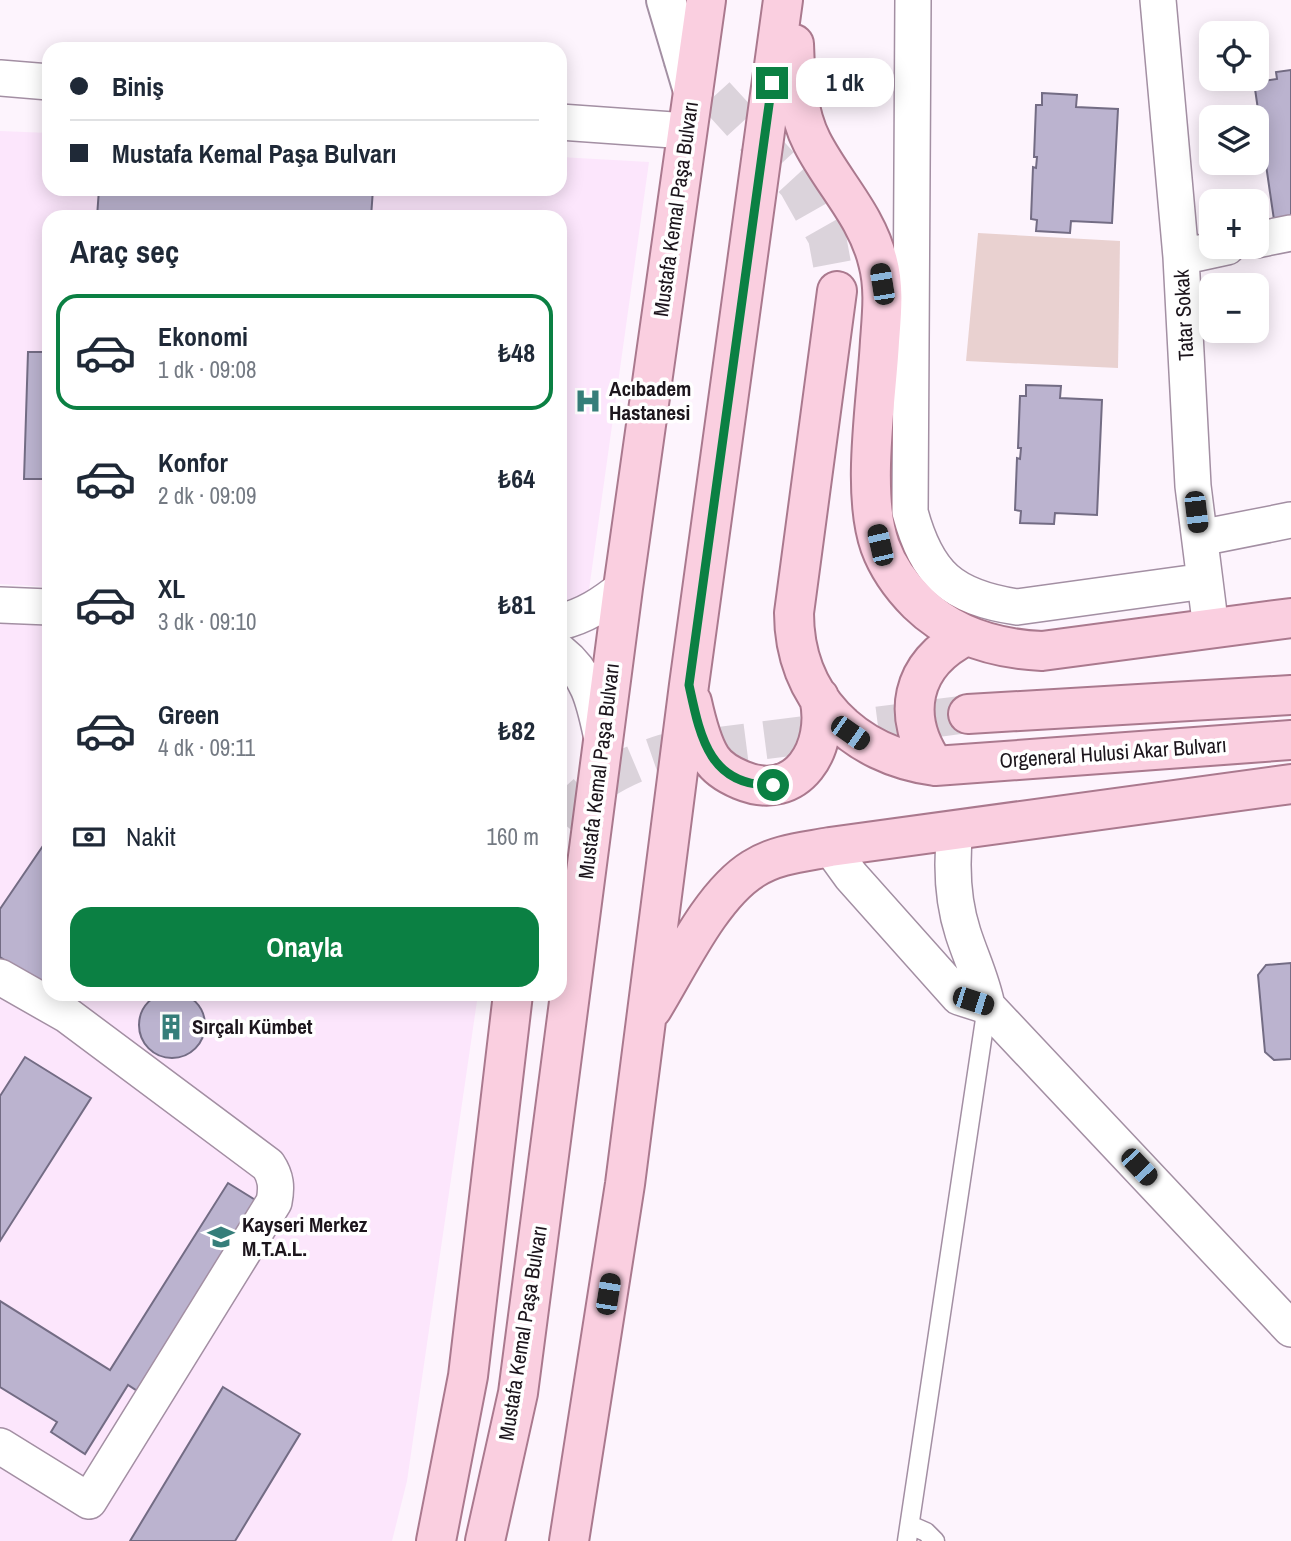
<!DOCTYPE html>
<html lang="tr">
<meta charset="utf-8">
<style>
body{margin:0;font-family:"Archivo Narrow",sans-serif;background:#f2f2f3;color:#1f2937;height:100vh;display:flex;flex-direction:column;font-size:26px;white-space:nowrap}
*{box-sizing:border-box;margin:0}
p{font-size:23px;color:#747a83}
.icon{flex:none;width:38px;height:38px;fill:none;stroke:currentColor;stroke-width:2;stroke-linecap:round;stroke-linejoin:round}
.map{position:relative;flex:1;overflow:hidden}
.details{position:absolute;left:42px;top:210px;width:525px;height:791px;display:flex;flex-direction:column;background:#fff;border-radius:21px;box-shadow:0 4px 18px #0003}
.details>*{flex:none}
.top-card{position:absolute;left:42px;top:42px;width:525px;height:154px;border-radius:21px;box-shadow:0 4px 18px #0003;display:grid;align-content:center;height:154px;padding:0 28px;background:#fff}
.tools{position:absolute;left:1199px;top:21px;display:grid;gap:14px}
.tools a{display:grid;place-items:center;width:70px;height:70px;border-radius:14px;background:#fff;box-shadow:0 4px 18px #0003;font-size:35px}
.end{position:absolute;width:32px;height:32px;margin:-16px;border:9px solid #0b8043;background:#fff;box-shadow:0 0 0 4px #fff}
.from{border-radius:50%}
.bubble{position:absolute;height:49px;border-radius:21px;background:#fff;box-shadow:0 4px 18px #0003;font-size:23px;font-weight:700;line-height:49px;text-align:center}
.car{position:absolute;width:21px;height:42px;margin:-21px -10px;border-radius:9px;box-shadow:0 0 5px 2px #0007;background:linear-gradient(#222 24%,#8ab4d8 0 40%,#222 0 76%,#8ab4d8 0 86%,#222 0)}
.top-card b{display:flex;align-items:center;gap:24px;height:66px;font-size:26px}
.top-card b+b{border-top:2px solid #e0e1e3}
.top-card i{width:18px;height:18px;background:#1f2937}
ul{padding:0;list-style:none}
li{display:flex;align-items:center;gap:21px;height:116px;margin:0 14px 10px;padding:0 14px;border:4px solid transparent;border-radius:21px}
li div{flex:1}
li b{display:block;font-size:26px}
li em{font-style:normal;font-weight:700}
li.selected{border-color:#0b8043}
li>.icon{width:63px;height:63px;stroke-width:1.5}
h2{padding:0 28px;font-size:32px;line-height:84px}
.pay{display:flex;align-items:center;gap:18px;height:77px;padding:0 28px;font-size:26px}
.pay p{margin-inline-start:auto}
.action{display:flex;gap:14px;margin-top:auto;padding:14px 28px}
.action a{flex:1;height:80px;border-radius:21px;background:#0b8043;color:#fff;font-size:28px;font-weight:700;line-height:80px;text-align:center}
.map>svg:first-child{display:block}
.built{fill:#fce6fc}
.green{fill:#e9d1d0}
.building{fill:#bbb3cf;stroke:#736c84;stroke-width:2}
.lines{fill:none;stroke-linecap:round;stroke-linejoin:round}
.primary-tunnel{stroke:#dbd3db;stroke-width:38;stroke-dasharray:38 19;stroke-linecap:butt}
.service-casing{stroke:#a38fa3;stroke-width:21}
.minor-casing{stroke:#a38fa3;stroke-width:38}
.tertiary-casing{stroke:#a38fa3;stroke-width:42}
.primary-casing{stroke:#aa798e;stroke-width:42}
.service{stroke:#fff;stroke-width:18}
.minor{stroke:#fff;stroke-width:35}
.tertiary{stroke:#fff;stroke-width:38}
.primary{stroke:#facfe0;stroke-width:38}
.route{stroke:#0b8043;stroke-width:9}
.labels{text-anchor:middle;stroke-width:7;stroke-linejoin:round;paint-order:stroke}
.street-label{font-size:21px;fill:#1c151c;stroke:#fff}
.poi-label{font-size:21px;font-weight:bold;fill:#1c151c;stroke:#fff;text-anchor:start}
</style>
<div class="map">
<svg width="1291" height="1541" viewBox="0 0 1291 1541">
<rect width="100%" height="100%" fill="#fdf4fd"/>
<!-- built -->
<path class="built" d="M0,131l49,2v56h511v-32l89,5 -63,449 -26,-1v-393h-511v370l-49,-3z
M0,623l49,1v370h429l-71,487 -15,60h-392z"/>
<!-- green -->
<path class="green" d="M978,233l142,8 -2,127 -152,-7z"/>
<!-- building -->
<path class="building" d="M1291,70v148l-17,2 -20,-138 23,-3 -1,-7z
M1042,93l35,2 -1,12 42,2 -6,114 -41,-2 -1,12 -34,-2 1,-11 -6,-1 2,-52 3,1 1,-11h-3l2,-52h6z
M99,189h274l-2,28h-274z
M28,352h21v127h-25z
M1026,385l35,1 -1,12 42,2 -5,115 -42,-2 -1,11 -34,-1 1,-12 -6,-1 2,-52 3,1 1,-11h-3l2,-52h6z
M49,837v153l-49,-33v-48z
M1291,963v96l-17,1 -9,-8 -7,-77 8,-10z
M139 1025a33 33 0 1 1 66 0a33 33 0 1 1-66 0Z
M25,1057l66,41 -91,143v-145z
M228,1183l37,23 -120,190 -17,-11 -43,69 -34,-22 6,-10 -57,-35v-86l110,69z
M223,1387l77,47 -65,107h-105z"/>
<g class="lines">
<!-- primary-tunnel -->
<path class="primary-tunnel" d="M677,53l120,131 30,53 10,54
M560,821c29,-37 60,-54 105,-68l303,-39"/>
<!-- service casing -->
<g class="service-casing">
<path id="service" d="M910,1525l16,7 9,9
M907,1541l80,-535"/>
</g>
<!-- minor casing -->
<g class="minor-casing">
<path id="minor" d="M913,0l-3,512c17,63 42,85 107,95l188,-26
M1158,0l23,257 12,229 18,143
M0,78l49,4
M560,122l127,9
M1256,240l35,-7
M1181,257l46,-10
M1200,538l91,-18
M0,605l49,2
M560,622c25,-6 43,-18 63,-34
M560,652c28,22 34,49 41,82
M955,830c-4,36 -3,69 8,103 8,25 19,47 24,73
M830,847l21,29 108,121 28,9 304,323
M0,977l67,38 201,150c8,12 9,22 6,37l-185,299 -89,-55"/>
</g>
<!-- tertiary casing -->
<g class="tertiary-casing">
<path id="tertiary" d="M666,0l27,91"/>
</g>
<!-- primary casing -->
<g class="primary-casing">
<path id="primary" d="M794,44c1,32 3,69 18,98 21,41 55,74 66,120 7,26 4,52 2,79 -3,58 -19,151 0,205 8,22 21,40 38,57 34,33 78,46 124,48l249,-33
M837,291l-43,322c0,84 59,142 141,153l356,-26
M692,702c4,18 9,40 19,56 7,11 18,17 30,22 57,24 90,-33 78,-83
M968,714l323,-19
M935,766c-35,-49 -25,-102 31,-130
M652,1009c26,-42 59,-114 101,-140 23,-15 51,-17 77,-22l461,-63
M436,1541l32,-165 45,-382
M485,1541l33,-148 105,-805 83,-588
M569,1541l56,-357 64,-499 94,-685"/>
</g>
<!-- service -->
<use href="#service" class="service"/>
<!-- minor -->
<use href="#minor" class="minor"/>
<!-- tertiary -->
<use href="#tertiary" class="tertiary"/>
<!-- primary -->
<use href="#primary" class="primary"/>
</g>
<g class="lines">
<!-- route -->
<path class="route" d="M772,83l-83,602c11,51 20,102 84,100"/>
</g>
<!-- icons -->
<defs>
<g id="hospital-bare" transform="scale(2.1)"><path d="M-5-5h3v3.5h4V-5h3V5h-3V1.5h-4V5h-3Z" fill="#367e7a" stroke="#fff" stroke-width="2.5" paint-order="stroke"/></g>
<g id="building-bare" transform="scale(2.1)"><path d="M-4-6H4V6H1V3H-1V6H-4ZM-2.5-4.3h1.7v1.8h-1.7ZM.8-4.3h1.7v1.8H.8ZM-2.5-1h1.7V.8h-1.7ZM.8-1h1.7V.8H.8Z" fill="#367e7a" stroke="#fff" stroke-width="2.5" paint-order="stroke"/></g>
<g id="school-bare" transform="scale(2.1)"><path d="M0-5L7-2L0 1L-7-2ZM-4 1L0 2.5L4 1V4Q0 6-4 4Z" fill="#367e7a" stroke="#fff" stroke-width="2.5" paint-order="stroke"/></g>
</defs>
<g fill-rule="evenodd">
<use href="#hospital-bare" x="588" y="401"/>
<use href="#building-bare" x="171" y="1027"/>
<use href="#school-bare" x="221" y="1237"/>
</g>
<g class="labels">
<!-- street labels -->
<g class="street-label">
<text transform="translate(676 209) rotate(-82)" y="7">Mustafa Kemal Paşa Bulvarı</text>
<text transform="translate(1184 315) rotate(-93)" y="7">Tatar Sokak</text>
<text transform="translate(1113 753) rotate(-4)" y="7">Orgeneral Hulusi Akar Bulvarı</text>
<text transform="translate(599 771) rotate(-83)" y="7">Mustafa Kemal Paşa Bulvarı</text>
<text transform="translate(523 1333) rotate(-81)" y="7">Mustafa Kemal Paşa Bulvarı</text>
</g>
<!-- poi labels -->
<g class="poi-label">
<text x="609" y="396">Acıbadem<tspan x="609" dy="24">Hastanesi</tspan></text>
<text x="192" y="1034">Sırçalı Kümbet</text>
<text x="242" y="1232">Kayseri Merkez<tspan x="242" dy="24">M.T.A.L.</tspan></text>
</g>
</g>
</svg>
<div class="tools">
<a><svg class="icon" aria-label="locate" viewBox="0 0 24 24"><circle cx="12" cy="12" r="6"/><path d="M12 2v4M12 18v4M2 12h4M18 12h4"/></svg></a>
<a><svg class="icon" aria-label="layers" viewBox="0 0 24 24"><path d="M12 4l9 5-9 5-9-5zM3 14l9 5 9-5"/></svg></a>
<a>+</a>
<a>−</a>
</div>
<i class="end from" style="left:773px;top:785px"></i>
<i class="end" style="left:772px;top:83px"></i>
<div class="bubble" style="left:796px;top:58px;width:98px">1 dk</div>
<i class="car" style="left:882px;top:284px;rotate:351deg"></i>
<i class="car" style="left:1196px;top:512px;rotate:173deg"></i>
<i class="car" style="left:880px;top:545px;rotate:347deg"></i>
<i class="car" style="left:850px;top:733px;rotate:125deg"></i>
<i class="car" style="left:973px;top:1001px;rotate:108deg"></i>
<i class="car" style="left:1139px;top:1167px;rotate:137deg"></i>
<i class="car" style="left:608px;top:1294px;rotate:9deg"></i>
<div class="top-card">
<b><i class="from"></i>Biniş</b>
<b><i></i>Mustafa Kemal Paşa Bulvarı</b>
</div>
<section class="details">
<h2>Araç seç</h2>
<ul>
<li class="selected"><svg class="icon" aria-label="car" viewBox="0 0 24 24"><path d="M5 17H2v-5l4-1 3-4h7l3 4 3 1v5h-3M9 17h6M6 11h13"/><circle cx="7" cy="17" r="2"/><circle cx="17" cy="17" r="2"/></svg><div><b>Ekonomi</b><p>1 dk · 09:08</p></div><em>₺48</em></li>
<li><svg class="icon" aria-label="car" viewBox="0 0 24 24"><path d="M5 17H2v-5l4-1 3-4h7l3 4 3 1v5h-3M9 17h6M6 11h13"/><circle cx="7" cy="17" r="2"/><circle cx="17" cy="17" r="2"/></svg><div><b>Konfor</b><p>2 dk · 09:09</p></div><em>₺64</em></li>
<li><svg class="icon" aria-label="car" viewBox="0 0 24 24"><path d="M5 17H2v-5l4-1 3-4h7l3 4 3 1v5h-3M9 17h6M6 11h13"/><circle cx="7" cy="17" r="2"/><circle cx="17" cy="17" r="2"/></svg><div><b>XL</b><p>3 dk · 09:10</p></div><em>₺81</em></li>
<li><svg class="icon" aria-label="car" viewBox="0 0 24 24"><path d="M5 17H2v-5l4-1 3-4h7l3 4 3 1v5h-3M9 17h6M6 11h13"/><circle cx="7" cy="17" r="2"/><circle cx="17" cy="17" r="2"/></svg><div><b>Green</b><p>4 dk · 09:11</p></div><em>₺82</em></li>
</ul>
<div class="pay"><svg class="icon" aria-label="cash" viewBox="0 0 24 24"><path d="M3 7h18v10H3z"/><circle cx="12" cy="12" r="2"/></svg>Nakit<p>160 m</p></div>
<div class="action"><a>Onayla</a></div>
</section>
</div>
